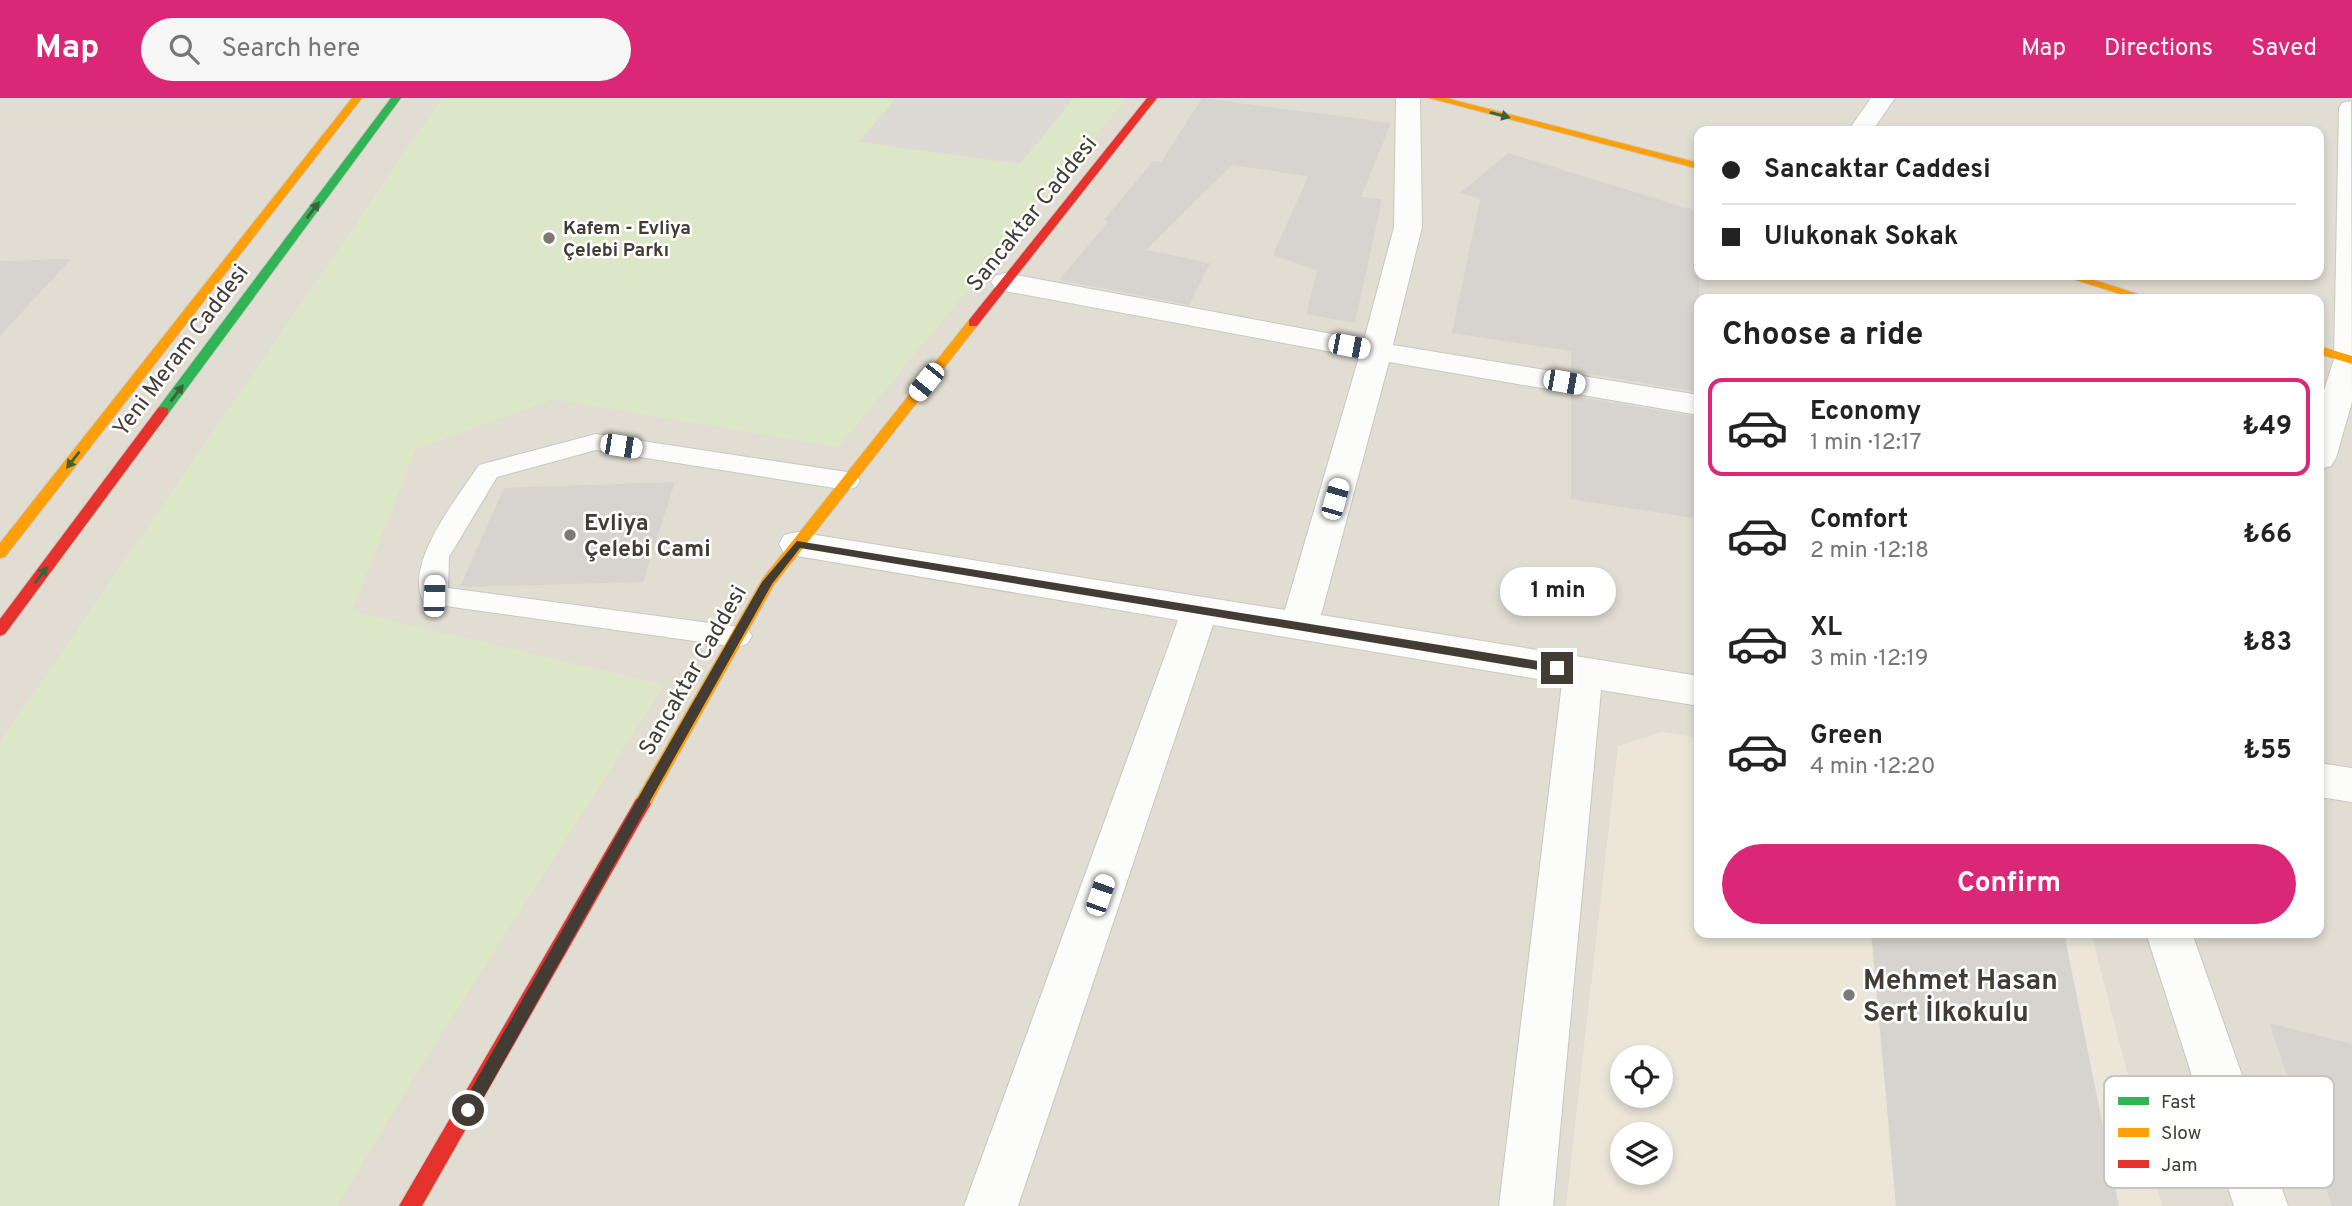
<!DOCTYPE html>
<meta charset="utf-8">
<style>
body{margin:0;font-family:Overpass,sans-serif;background:#f6f6f6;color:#222;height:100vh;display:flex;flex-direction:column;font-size:26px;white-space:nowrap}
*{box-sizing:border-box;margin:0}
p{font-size:23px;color:#767676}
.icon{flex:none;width:38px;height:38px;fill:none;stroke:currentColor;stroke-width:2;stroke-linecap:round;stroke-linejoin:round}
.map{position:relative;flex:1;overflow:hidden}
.drawer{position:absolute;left:1694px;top:196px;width:630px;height:644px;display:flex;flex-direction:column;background:#fff;border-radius:14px;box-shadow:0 4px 10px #0003}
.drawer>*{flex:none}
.banner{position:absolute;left:1694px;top:28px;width:630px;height:154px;border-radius:14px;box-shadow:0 4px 10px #0003;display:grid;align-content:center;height:154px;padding:0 28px;background:#fff}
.controls{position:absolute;left:1610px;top:947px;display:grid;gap:14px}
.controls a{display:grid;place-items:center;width:63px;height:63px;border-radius:50%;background:#fff;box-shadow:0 4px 10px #0003;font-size:35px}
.end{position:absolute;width:32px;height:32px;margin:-16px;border:9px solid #423c34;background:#fff;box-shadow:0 0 0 4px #fff}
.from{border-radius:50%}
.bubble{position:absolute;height:49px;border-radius:24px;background:#fff;box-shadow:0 4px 10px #0003;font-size:23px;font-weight:700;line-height:49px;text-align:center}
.car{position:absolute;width:21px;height:42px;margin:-21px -10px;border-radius:9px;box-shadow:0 0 5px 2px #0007;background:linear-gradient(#fff 24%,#345 0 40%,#fff 0 76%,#345 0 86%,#fff 0)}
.banner b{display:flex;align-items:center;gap:24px;height:66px;font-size:26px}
.banner b+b{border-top:2px solid #e0e0e0}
.banner i{width:18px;height:18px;background:#222}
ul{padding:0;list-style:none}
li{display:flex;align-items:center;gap:21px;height:98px;margin:0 14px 10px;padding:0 14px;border:4px solid transparent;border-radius:14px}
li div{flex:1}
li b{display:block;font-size:26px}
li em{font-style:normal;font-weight:700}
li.on{border-color:#db2777}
li>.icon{width:63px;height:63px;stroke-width:1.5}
h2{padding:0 28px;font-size:32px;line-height:84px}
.cta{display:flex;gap:14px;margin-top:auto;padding:14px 28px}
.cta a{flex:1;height:80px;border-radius:42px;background:#db2777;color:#fff;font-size:28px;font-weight:700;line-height:80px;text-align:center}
header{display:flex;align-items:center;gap:42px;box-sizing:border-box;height:98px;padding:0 35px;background:#db2777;color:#fff}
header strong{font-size:33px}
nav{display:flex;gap:38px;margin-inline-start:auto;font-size:24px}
.search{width:490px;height:63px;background:#f6f6f6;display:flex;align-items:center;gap:18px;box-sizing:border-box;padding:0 24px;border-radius:38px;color:#767676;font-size:26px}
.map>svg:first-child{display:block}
.residential{fill:#e1ddd3;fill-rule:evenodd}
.education{fill:#ebe6d8;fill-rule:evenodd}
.green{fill:#dbe7c7}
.parking{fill:#dddad6}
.building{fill:#d7d4cf}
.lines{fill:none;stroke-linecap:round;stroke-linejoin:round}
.lane-casing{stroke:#cac7c2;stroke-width:2}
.street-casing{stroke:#cac7c2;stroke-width:2}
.fast-casing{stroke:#cecabf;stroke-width:2}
.slow-casing{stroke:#cecabf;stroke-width:2}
.jam-casing{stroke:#cecabf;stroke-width:2}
.lane{fill:#fcfcfb;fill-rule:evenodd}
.street{fill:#fcfcfb;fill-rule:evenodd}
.fast{fill:#30b455;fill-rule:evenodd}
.slow{fill:#ff9f0a;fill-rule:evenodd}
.jam{fill:#e5322d;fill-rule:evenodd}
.oneway{fill:#3d603e}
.route{fill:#423c34}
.poi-dot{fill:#7e7972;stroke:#fff;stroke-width:2.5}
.labels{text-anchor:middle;stroke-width:5;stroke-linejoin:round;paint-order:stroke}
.far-poi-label{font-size:19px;font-weight:bold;fill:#423c34;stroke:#fff;text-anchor:start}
.street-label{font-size:23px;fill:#423c34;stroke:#fff}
.poi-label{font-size:23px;font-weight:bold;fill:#423c34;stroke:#fff;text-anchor:start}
.near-poi-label{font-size:28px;font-weight:bold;fill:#423c34;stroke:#fff;text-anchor:start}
.key{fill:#fff;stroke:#c6c4c2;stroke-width:2}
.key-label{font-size:19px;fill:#423c34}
</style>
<header>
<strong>Map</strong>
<div class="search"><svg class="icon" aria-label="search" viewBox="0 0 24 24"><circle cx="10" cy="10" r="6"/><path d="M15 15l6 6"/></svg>Search here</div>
<nav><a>Map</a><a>Directions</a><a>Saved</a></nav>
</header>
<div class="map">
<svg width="2352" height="1108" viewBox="0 0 2352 1108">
<rect width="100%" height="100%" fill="#eeebe6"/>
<!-- residential -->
<path class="residential" d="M0,0h2352v1108h-2352zM1699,33h620v144h-620zM1699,201h620v634h-620zM1622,959h39v39h-39zM1622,1036h39v38h-39z"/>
<!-- education -->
<path class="education" d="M1662,634l37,6v195h392l71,273h-596l52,-460zM1622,959h39v39h-39zM1622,1036h39v38h-39z"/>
<!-- green -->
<path class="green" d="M442,0h685l-289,349 -285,-48 -137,50 -64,162 312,74 -241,378 -86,143h-337v-464z"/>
<!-- parking -->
<path class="parking" d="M896,0h178l-54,66 -161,-22z"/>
<!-- building -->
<path class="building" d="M1202,0l189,25 -30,74 21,2 -27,124 -49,-9 11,-44 -44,-15 35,-79 -76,-11 -86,85 64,13 -21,42 -130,-25 50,-59 -5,-1 49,-59 8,1z
M1508,55l191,59v180l-128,-21v-20l-119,-18 28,-134 -20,-6z
M71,161l-71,77v-75z
M1571,298l128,21v102l-128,-20z
M675,384l-32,100 -183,5 44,-99z
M1871,835h193l55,273h-223z
M2269,925l83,21v162h-20z"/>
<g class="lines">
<!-- lane casing -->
<g class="lane-casing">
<path id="lane" d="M596,336l251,38 9,3 4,6 -4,6 -9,3 -251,-40 -99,27 -48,80 -1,31 299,40 5,8 -5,8 -10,3 -313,-44c-22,-38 34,-106 55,-138z"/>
</g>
<!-- street casing -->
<g class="street-casing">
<path id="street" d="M1396,0h24l2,129 -29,118 306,50v20l-310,-53 -68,253 378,61v30l-98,-16 -48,516h-54l63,-523 -349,-58 -195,581h-54l214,-586 -381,-64 -13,-3 -5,-9 5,-9 13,-3 488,78 74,-253 -354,-66 -10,-3 -4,-6 4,-6 10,-3 359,67 30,-113z
M1871,0h24l-23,33h-24z
M2351,3l1,301 -16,56 -5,8 -12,3v-63l15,-47 5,-251 3,-5z
M2319,665l33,5v34l-33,-5z
M2146,835h46l96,273h-54z"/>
</g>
<!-- fast casing -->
<g class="fast-casing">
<path id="fast" d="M391,0h10l-233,316h-10v-6z"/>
</g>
<!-- slow casing -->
<g class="slow-casing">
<path id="slow" d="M352,0h10l-357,459 -5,1v-15z
M1429,0h17l253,65v6z
M2060,177h18l76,24h-18z
M973,221l4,1v6l-203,259 -126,224 -6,2 -6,-2 -3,-5 3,-5 127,-221 206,-258z
M2319,248l33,10v8l-33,-10z"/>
</g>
<!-- jam casing -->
<g class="jam-casing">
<path id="jam" d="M1147,0h10l-180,228h-8v-6z
M163,309l5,1v6l-163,220 -5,2v-17l158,-211z
M642,699l6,2 3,5 -3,5 -226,397h-23l237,-407z"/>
</g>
<!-- lane -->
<use href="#lane" class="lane"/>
<!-- street -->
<use href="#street" class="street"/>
<!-- fast -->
<use href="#fast" class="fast"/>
<!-- slow -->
<use href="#slow" class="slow"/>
<!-- jam -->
<use href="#jam" class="jam"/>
</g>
<!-- one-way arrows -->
<defs><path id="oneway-solid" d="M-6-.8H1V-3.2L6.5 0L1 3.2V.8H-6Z" transform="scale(1.75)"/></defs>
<g class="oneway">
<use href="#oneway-solid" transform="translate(1500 17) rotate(15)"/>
<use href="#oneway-solid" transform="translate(313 112) rotate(-53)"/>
<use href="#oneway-solid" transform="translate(177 295) rotate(-53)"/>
<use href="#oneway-solid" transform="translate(73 362) rotate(128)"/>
<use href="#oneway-solid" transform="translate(41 477) rotate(-53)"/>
</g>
<!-- route -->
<path class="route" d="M797,443l760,123 6,4 -6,5 -757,-125 -28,36 -299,532h-11v-11l300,-523z"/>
<!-- markers -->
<g class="poi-dot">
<circle cx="549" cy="140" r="7"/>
<circle cx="570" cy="437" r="7"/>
<circle cx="1849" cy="897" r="7"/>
</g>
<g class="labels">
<!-- far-poi labels -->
<g class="far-poi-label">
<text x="563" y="136">Kafem - Evliya<tspan x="563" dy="22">Çelebi Parkı</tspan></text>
</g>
<!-- street labels -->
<g class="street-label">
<text transform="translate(1031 115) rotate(-51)" y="8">Sancaktar Caddesi</text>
<text transform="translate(180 252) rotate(-53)" y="8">Yeni Meram Caddesi</text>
<text transform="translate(692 572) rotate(-60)" y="8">Sancaktar Caddesi</text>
</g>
<!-- poi labels -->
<g class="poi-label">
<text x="584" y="432">Evliya<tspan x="584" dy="26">Çelebi Cami</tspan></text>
</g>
<!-- near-poi labels -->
<g class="near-poi-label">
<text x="1863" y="891">Mehmet Hasan<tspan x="1863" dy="32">Sert İlkokulu</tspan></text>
</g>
</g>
<!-- legend -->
<rect x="2104" y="978" width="230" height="112" rx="10" class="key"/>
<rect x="2118" y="999" width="31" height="8" fill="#30b455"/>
<rect x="2118" y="1030" width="31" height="9" fill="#ff9f0a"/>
<rect x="2118" y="1062" width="31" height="8" fill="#e5322d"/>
<g class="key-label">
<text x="2161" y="1010">Fast</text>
<text x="2161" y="1041">Slow</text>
<text x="2161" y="1073">Jam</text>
</g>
</svg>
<div class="controls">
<a><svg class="icon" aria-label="locate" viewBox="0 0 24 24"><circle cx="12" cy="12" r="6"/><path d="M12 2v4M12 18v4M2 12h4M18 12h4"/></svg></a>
<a><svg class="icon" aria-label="layers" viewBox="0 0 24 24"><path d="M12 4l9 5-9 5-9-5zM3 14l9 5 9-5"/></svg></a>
</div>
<i class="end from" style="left:468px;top:1012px"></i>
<i class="end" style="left:1557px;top:570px"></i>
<div class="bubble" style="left:1500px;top:469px;width:116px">1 min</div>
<i class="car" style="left:1349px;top:248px;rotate:101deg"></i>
<i class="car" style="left:926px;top:284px;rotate:219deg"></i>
<i class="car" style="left:1564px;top:284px;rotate:100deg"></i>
<i class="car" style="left:621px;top:348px;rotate:99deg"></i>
<i class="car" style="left:1335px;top:401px;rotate:16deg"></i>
<i class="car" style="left:434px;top:498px;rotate:2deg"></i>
<i class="car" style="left:1100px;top:797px;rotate:19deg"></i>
<div class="banner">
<b><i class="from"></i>Sancaktar Caddesi</b>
<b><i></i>Ulukonak Sokak</b>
</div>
<section class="drawer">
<h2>Choose a ride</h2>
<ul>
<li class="on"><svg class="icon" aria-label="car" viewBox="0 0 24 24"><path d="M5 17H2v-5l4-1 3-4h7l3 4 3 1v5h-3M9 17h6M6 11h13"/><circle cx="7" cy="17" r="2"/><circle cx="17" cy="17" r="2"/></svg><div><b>Economy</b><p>1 min · 12:17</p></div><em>₺49</em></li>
<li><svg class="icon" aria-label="car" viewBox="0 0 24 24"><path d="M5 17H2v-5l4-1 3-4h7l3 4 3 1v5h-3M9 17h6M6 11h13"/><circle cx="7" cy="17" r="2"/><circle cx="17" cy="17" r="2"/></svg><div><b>Comfort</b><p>2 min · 12:18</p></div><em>₺66</em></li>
<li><svg class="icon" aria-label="car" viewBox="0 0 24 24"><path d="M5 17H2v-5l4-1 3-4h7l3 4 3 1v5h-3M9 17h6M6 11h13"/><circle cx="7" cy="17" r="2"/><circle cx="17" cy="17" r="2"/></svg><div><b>XL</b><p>3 min · 12:19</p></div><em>₺83</em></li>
<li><svg class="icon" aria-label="car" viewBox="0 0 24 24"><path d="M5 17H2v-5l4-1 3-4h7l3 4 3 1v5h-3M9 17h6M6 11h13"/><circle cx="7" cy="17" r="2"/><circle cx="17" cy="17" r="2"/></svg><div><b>Green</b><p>4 min · 12:20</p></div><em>₺55</em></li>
</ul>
<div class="cta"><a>Confirm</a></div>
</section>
</div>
